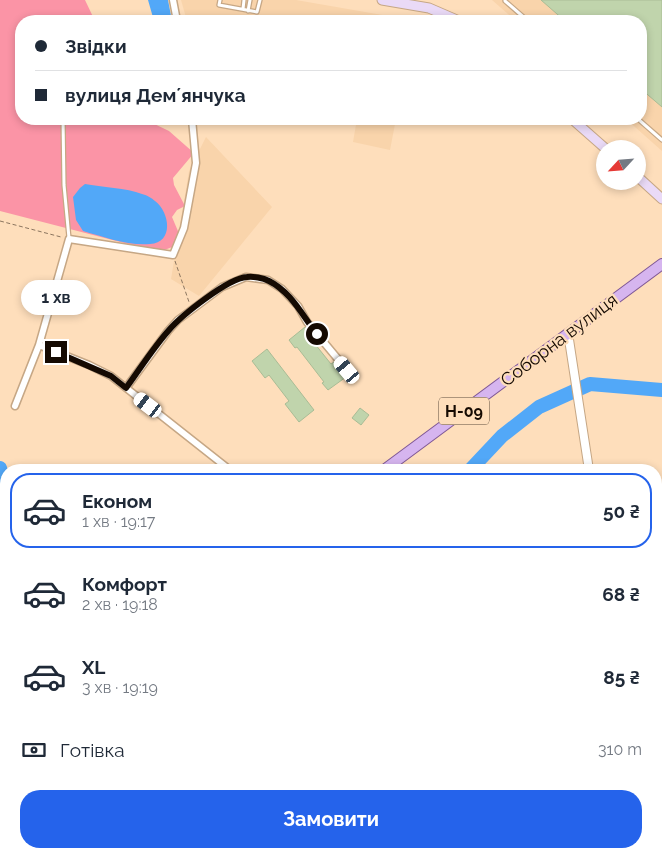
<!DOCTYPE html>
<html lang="uk">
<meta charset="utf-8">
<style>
body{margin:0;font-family:Raleway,sans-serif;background:#f2f2f3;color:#1f2937;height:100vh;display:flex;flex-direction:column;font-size:19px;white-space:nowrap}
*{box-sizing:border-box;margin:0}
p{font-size:16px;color:#747a83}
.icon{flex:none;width:28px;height:28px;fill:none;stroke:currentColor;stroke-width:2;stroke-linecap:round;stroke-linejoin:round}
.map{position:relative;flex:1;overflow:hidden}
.side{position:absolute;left:0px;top:464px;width:662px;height:394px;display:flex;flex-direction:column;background:#fff;border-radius:20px 20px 0 0;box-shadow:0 2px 8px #0003}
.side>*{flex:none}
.guide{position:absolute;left:15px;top:15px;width:632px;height:110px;border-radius:20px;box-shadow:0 2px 8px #0003;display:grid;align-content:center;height:110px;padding:0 20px;background:#fff}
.needle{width:32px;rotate:244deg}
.buttons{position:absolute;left:596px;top:140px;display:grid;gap:10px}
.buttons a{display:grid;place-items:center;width:50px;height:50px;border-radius:50%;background:#fff;box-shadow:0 2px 8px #0003;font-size:25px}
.end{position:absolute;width:22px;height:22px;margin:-11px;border:6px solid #150a02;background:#fff;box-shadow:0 0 0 2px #fff}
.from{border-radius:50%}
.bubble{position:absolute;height:35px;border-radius:18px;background:#fff;box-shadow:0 2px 8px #0003;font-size:16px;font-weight:700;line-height:35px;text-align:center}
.car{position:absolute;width:15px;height:30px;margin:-15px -8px;border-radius:6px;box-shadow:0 0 4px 1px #0007;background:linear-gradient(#fff 24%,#345 0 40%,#fff 0 76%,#345 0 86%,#fff 0)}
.guide b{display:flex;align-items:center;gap:18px;height:48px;font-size:19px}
.guide b+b{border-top:1px solid #e0e1e3}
.guide i{width:12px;height:12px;background:#1f2937}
ul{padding:9px 0 0;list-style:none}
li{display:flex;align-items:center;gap:15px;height:75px;margin:0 10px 8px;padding:0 10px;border:2px solid transparent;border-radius:20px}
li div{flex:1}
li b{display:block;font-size:19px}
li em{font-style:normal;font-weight:700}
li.current{border-color:#2563eb}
li>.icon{width:45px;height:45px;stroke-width:1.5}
.pay{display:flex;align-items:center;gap:12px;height:55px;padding:0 20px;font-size:19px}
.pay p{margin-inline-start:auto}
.action{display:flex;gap:10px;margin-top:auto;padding:10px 20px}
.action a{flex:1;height:58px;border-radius:20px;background:#2563eb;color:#fff;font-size:20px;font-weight:700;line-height:58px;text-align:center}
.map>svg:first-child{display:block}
.built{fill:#f9d4ab}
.green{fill:#fb94a6}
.water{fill:#52a8f8}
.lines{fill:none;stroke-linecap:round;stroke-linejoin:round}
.stream{stroke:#52a8f8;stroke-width:2.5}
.river{stroke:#52a8f8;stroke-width:14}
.building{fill:#c0d4ac;stroke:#a9bc95}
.service-casing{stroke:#c6a785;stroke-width:5.5}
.minor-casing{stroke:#c6a785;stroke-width:9}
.tertiary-casing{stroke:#c6a785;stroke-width:10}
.secondary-casing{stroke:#c6a785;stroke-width:11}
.primary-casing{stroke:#805996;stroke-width:12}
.path{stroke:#8b755f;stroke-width:1;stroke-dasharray:4 2.5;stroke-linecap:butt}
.service{stroke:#fff;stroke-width:3}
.minor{stroke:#fff;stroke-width:6}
.tertiary{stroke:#fff;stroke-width:8}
.secondary{stroke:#eadaf7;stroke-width:9}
.primary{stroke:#d6b5ef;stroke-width:10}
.route{stroke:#150a02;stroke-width:6}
.labels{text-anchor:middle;stroke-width:4.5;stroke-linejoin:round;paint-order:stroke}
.shield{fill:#fedebb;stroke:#5b4a3a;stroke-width:1}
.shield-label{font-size:16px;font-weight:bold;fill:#150a02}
.street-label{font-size:18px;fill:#150a02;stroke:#fedebb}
</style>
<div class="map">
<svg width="662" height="857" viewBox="0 0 662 857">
<rect width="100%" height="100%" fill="#fedebb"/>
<!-- built -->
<path class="built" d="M181,0h115l121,21h-230z
M492,0h170v151l-36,-32h15v-98h-125z
M357,119h39l-6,31 -37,-8z
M206,137l66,70 -73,89 -28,-17 18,-108z
M236,851h138l-5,6h-131z"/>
<!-- green -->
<path class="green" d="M0,0h85l10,21h-74v98h123l25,12 25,22 -21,25 1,7 11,21 -8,4 -5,7 11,26 -24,9 -159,-41z"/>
<!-- water -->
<path class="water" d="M148,0h20l4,21h-18z
M85,184c16,3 42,4 57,10 4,1 10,4 13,7 15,11 19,42 -5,43 -22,2 -46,-7 -67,-13l-7,-11 -3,-23 7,-9z"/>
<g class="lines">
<!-- stream -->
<path class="stream" d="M656,754l6,3"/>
<!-- river -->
<path class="river" d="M0,468l6,23
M470,470l32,-34 37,-29 51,-23 72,6"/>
</g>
<!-- building -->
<path class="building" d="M541,0h121v107l-21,-18v-68h-76z
M305,327l12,15 -2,2 16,20 3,-2 12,15 -18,13 -6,-7 2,-1 -27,-35 -2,1 -6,-8z
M267,349l47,61 -15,12 -14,-18 4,-3 -20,-26 -4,3 -13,-17z
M360,408l9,7 -8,10 -9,-7z"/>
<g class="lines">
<!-- service casing -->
<g class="service-casing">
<path id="service" d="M220,0l-1,5 38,7 3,-12
M505,0v1l23,20
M243,9l1,-9
M248,11l2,-11
M63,119l1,66 5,53
M638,119l24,21
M258,851l2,6"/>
</g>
<!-- minor casing -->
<g class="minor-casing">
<path id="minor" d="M173,0l4,21
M39,345l50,20 22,11 119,94
M126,388l42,-57 10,-11 44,-33 24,-10 22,3 14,9 16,17 9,16 40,48
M15,406l24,-61 30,-106 104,16 11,-27 12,-65 -4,-44
M656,505l6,1
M656,600l6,1
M0,625l6,3
M537,851l7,4"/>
</g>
<!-- tertiary casing -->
<g class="tertiary-casing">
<path id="tertiary" d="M568,333l21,137
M542,857l5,-6"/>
</g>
<!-- secondary casing -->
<g class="secondary-casing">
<path id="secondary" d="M382,0l47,8 30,13
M572,119l34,30
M638,177l24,22"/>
</g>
<!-- primary casing -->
<g class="primary-casing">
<path id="primary" d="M384,470l278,-206
M0,755l6,-5"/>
</g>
<!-- path -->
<path class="path" d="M0,221l61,16
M175,261l14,41"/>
<!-- service -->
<use href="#service" class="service"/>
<!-- minor -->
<use href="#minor" class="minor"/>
<!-- tertiary -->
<use href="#tertiary" class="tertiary"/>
<!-- secondary -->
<use href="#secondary" class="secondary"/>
<!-- primary -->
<use href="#primary" class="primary"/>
</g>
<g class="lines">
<!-- route -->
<path class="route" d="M56,352l55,24 15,12c14,-19 27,-40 43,-58 12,-14 59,-52 78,-53 6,-1 16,1 22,4 22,11 33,34 48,53"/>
</g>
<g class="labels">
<!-- shield labels -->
<rect class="shield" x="439" y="397.5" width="50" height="27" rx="4"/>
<g class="shield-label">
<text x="464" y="417">Н-09</text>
</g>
<!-- street labels -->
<g class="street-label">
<text transform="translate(559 340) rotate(-37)" y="6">Соборна вулиця</text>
</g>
</g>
</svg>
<div class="buttons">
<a><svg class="needle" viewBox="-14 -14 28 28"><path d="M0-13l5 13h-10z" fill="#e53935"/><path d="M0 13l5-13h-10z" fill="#747a83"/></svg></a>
</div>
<i class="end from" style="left:317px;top:334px"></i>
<i class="end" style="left:56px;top:352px"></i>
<div class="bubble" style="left:21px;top:280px;width:70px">1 хв</div>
<i class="car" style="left:347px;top:370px;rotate:320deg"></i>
<i class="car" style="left:148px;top:405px;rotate:307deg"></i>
<div class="guide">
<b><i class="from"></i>Звідки</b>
<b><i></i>вулиця Демʼянчука</b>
</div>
<section class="side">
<ul>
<li class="current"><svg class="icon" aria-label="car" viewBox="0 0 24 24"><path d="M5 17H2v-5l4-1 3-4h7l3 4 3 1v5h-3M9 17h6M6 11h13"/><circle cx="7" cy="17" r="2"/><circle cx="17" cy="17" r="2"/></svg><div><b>Економ</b><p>1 хв · 19:17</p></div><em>50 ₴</em></li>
<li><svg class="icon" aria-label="car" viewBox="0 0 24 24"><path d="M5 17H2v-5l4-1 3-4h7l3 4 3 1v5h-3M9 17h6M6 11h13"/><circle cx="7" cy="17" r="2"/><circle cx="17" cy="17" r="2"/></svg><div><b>Комфорт</b><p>2 хв · 19:18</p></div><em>68 ₴</em></li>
<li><svg class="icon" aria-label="car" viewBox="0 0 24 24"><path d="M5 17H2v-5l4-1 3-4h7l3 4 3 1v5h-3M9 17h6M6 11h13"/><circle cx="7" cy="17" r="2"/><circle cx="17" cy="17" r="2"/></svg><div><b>XL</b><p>3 хв · 19:19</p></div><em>85 ₴</em></li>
</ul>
<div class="pay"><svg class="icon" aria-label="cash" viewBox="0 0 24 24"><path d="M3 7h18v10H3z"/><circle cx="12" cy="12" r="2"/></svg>Готівка<p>310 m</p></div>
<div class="action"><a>Замовити</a></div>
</section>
</div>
